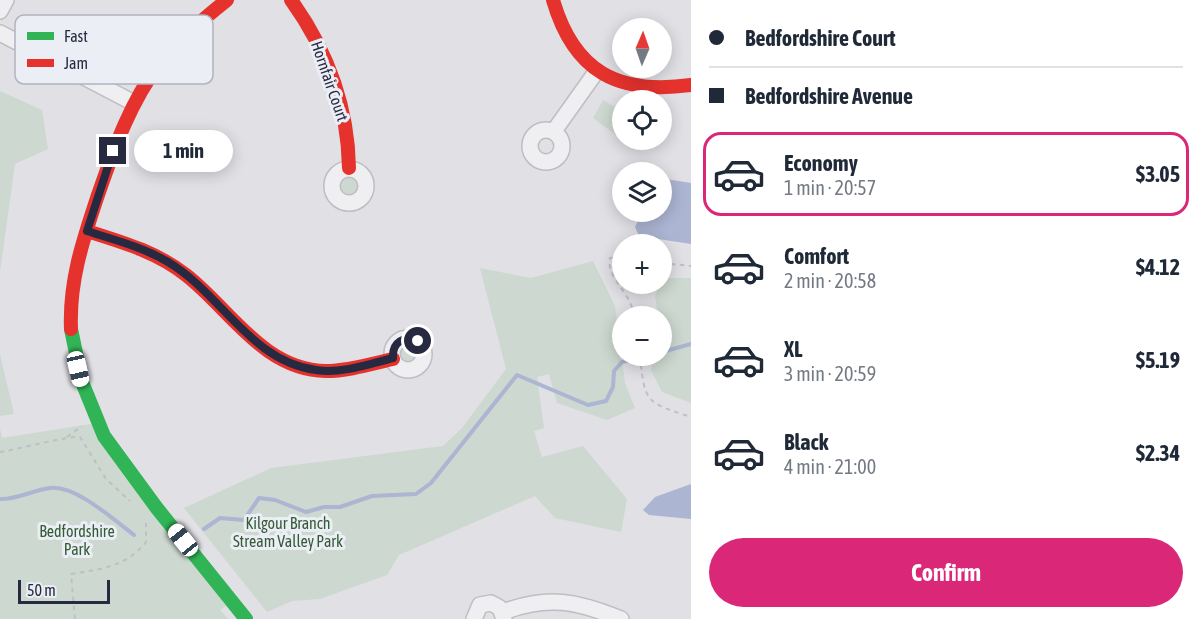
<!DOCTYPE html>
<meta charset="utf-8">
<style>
body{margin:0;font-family:"Asap Condensed",sans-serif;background:#f2f2f3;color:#1f2937;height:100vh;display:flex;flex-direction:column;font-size:22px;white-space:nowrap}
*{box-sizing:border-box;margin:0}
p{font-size:20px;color:#747a83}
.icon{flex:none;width:33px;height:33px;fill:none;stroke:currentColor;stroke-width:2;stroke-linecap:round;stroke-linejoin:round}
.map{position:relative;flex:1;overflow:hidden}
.sheet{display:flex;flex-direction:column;background:#fff;width:510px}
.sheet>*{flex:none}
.guide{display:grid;align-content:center;height:132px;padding:0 18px;background:#fff}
.needle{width:39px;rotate:2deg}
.buttons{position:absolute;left:612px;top:18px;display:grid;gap:12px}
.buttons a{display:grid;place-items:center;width:60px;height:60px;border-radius:50%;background:#fff;box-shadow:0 3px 15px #0003;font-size:30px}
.scale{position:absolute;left:18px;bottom:15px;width:92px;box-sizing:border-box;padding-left:6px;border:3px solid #26293f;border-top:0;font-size:16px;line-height:21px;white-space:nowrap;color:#26293f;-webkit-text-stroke:4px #eceef5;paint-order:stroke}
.end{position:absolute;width:27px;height:27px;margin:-14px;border:8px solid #26293f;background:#fff;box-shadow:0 0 0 3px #fff}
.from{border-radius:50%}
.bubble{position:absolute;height:42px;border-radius:21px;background:#fff;box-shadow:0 3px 15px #0003;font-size:20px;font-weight:700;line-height:42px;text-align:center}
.car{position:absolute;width:18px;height:36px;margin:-18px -9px;border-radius:8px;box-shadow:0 0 4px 2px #0007;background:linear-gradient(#fff 24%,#345 0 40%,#fff 0 76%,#345 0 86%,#fff 0)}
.guide b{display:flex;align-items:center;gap:21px;height:57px;font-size:22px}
.guide b+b{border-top:2px solid #e0e1e3}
.guide i{width:15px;height:15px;background:#1f2937}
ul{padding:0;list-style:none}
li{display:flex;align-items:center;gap:18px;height:84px;margin:0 12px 9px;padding:0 6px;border:3px solid transparent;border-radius:18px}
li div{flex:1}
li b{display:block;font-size:22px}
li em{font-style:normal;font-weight:700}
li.on{border-color:#db2777}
li>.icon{width:54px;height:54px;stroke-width:1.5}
.cta{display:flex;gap:12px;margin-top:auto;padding:12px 18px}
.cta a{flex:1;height:69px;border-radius:36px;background:#db2777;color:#fff;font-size:24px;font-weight:700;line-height:69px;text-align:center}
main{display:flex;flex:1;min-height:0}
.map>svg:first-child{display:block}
.green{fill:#cdd8d0}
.water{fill:#acb5d2}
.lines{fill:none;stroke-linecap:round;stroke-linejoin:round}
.stream{stroke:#acb5d2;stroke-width:4}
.street-casing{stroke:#bdbdc3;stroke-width:18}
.path{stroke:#bfbfc5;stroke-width:2;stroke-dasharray:4.5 4.5;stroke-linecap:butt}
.street{stroke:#efeff2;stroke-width:15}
.fast{stroke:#30b455;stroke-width:14}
.jam{stroke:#e5322d;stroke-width:14}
.route{stroke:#26293f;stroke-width:8}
.labels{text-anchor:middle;stroke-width:6;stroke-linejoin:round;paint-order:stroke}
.street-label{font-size:16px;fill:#26293f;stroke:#eceef5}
.park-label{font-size:16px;fill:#335b35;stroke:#eceef5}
.key{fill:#eceef5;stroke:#b1b3be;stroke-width:1.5}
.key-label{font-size:16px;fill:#26293f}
</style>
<main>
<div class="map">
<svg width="691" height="619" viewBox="0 0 691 619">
<rect width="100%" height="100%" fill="#e0e0e5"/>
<!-- green -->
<path class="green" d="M0,91l42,19 6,39 -33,15 -15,108z
M603,100l19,11 -2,27 -27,-20z
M338 186a10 10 0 1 1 20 0a10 10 0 1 1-20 0Z
M593,261l22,45 10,77 10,25 -28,12 -50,-17 -8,-29 -12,3 7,51 -10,3 8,26 41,-11 44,53 -6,33 -66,-14 -20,-22 -136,59 -12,20 -67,24 -28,2 -25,11 -83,-104 87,-40 172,-22 19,-18 44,-59 -26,-101 51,10z
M662,278h29v125l-29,-11 -11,-22 2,-14h9v-40h-4l-3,-20z
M398 353a10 10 0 1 1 20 0a10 10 0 1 1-20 0Z
M0,354l14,60 -14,2z
M91,424l135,182 -6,4 8,9h-228v-190l2,9z"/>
<!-- water -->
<path class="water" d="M666,179l25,4v61l-52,-8 -4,-9 7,-15h20v-31z
M691,484v35l-42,-4 -6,-5 12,-13z"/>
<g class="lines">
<!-- stream -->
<path class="stream" d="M662,352l29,-8
M0,499c16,1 33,-9 50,-11 26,-3 64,32 84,47
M204,529l16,-11 24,2 15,-22 16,2 31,12 18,-5h16l32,-11 44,-2 15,-11 86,-108 71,30 18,-4 7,-14 1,-16 8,-9 25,-6"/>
<!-- street casing -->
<g class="street-casing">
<path id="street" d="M0,11l6,-11
M0,33l132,69
M530 146a16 16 0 1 1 32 0a16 16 0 1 1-32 0Z
M554,131l42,-59
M332 186a17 17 0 1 1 34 0a17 17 0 1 1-34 0Z
M392 354a16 16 0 1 1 32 0a16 16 0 1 1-32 0Z
M503,612c45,-17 74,-11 118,7
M474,619l6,-14 11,-2 9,5 4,11"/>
</g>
<!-- path -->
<path class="path" d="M622,257l-12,1c-4,21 21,33 24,58
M662,263l29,3
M640,356c5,47 5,46 51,61
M67,437l15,-11
M0,452c15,-2 71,-17 80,-15l26,42 24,22
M75,619l-4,-45c30,-5 55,-7 75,-32v-19"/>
<!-- street -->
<use href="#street" class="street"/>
<!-- fast -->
<path class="fast" d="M71,329l11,53 22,54 52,71 90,112"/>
<!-- jam -->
<path class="jam" d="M291,0c36,50 57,106 58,168
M553,0c21,72 65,95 138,85
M87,231c35,11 70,21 99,44 44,34 77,95 140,96 22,0 45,-7 67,-12
M71,329c-2,-48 12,-89 27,-134 16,-46 32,-93 62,-132 19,-24 43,-44 67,-63"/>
</g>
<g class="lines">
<!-- route -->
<path class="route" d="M113,151l-26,80c27,9 56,16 81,31 54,32 82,99 148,108 25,4 53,-6 77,-12 -1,-16 11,-23 25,-17"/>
</g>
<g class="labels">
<!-- street labels -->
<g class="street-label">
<text transform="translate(330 81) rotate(71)" y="6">Hornfair Court</text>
</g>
<!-- park labels -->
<g class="park-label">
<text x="288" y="529">Kilgour Branch<tspan x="288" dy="18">Stream Valley Park</tspan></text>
<text x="77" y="537">Bedfordshire<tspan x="77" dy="18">Park</tspan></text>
</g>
</g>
<!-- legend -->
<rect x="15" y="15" width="198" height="69" rx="9" class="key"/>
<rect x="27" y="32" width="27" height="8" fill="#30b455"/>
<rect x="27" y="59" width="27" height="8" fill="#e5322d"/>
<g class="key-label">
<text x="64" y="42">Fast</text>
<text x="64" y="69">Jam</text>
</g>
</svg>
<div class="buttons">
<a><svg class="needle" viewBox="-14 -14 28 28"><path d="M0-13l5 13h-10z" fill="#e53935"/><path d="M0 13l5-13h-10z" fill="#747a83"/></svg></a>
<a><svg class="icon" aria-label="locate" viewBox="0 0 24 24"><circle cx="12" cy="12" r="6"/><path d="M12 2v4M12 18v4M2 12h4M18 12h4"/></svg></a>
<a><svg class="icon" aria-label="layers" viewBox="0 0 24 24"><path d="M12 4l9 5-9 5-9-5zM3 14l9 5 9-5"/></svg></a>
<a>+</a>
<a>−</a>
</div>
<div class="scale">50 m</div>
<i class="end from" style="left:418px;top:341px"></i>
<i class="end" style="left:113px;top:151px"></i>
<div class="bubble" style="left:134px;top:130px;width:99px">1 min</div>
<i class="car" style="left:78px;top:369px;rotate:167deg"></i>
<i class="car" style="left:183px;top:540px;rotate:321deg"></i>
</div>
<section class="sheet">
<div class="guide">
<b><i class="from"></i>Bedfordshire Court</b>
<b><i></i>Bedfordshire Avenue</b>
</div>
<ul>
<li class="on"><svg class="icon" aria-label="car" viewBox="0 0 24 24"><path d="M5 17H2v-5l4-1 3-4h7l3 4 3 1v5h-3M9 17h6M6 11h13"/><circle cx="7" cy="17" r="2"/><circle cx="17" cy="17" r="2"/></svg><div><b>Economy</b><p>1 min · 20:57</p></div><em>$3.05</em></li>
<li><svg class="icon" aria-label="car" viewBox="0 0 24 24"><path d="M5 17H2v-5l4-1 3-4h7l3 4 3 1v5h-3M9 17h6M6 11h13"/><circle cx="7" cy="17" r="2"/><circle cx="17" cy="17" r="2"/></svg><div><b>Comfort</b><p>2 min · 20:58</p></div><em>$4.12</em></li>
<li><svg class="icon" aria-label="car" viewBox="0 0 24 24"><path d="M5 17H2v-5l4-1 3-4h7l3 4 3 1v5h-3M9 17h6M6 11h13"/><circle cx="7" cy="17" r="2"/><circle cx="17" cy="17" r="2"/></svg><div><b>XL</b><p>3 min · 20:59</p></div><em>$5.19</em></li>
<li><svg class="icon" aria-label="car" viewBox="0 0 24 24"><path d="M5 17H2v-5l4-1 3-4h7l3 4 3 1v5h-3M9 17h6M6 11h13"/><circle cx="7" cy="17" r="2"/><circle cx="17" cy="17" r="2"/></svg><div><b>Black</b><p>4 min · 21:00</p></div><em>$2.34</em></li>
</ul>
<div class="cta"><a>Confirm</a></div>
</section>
</main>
